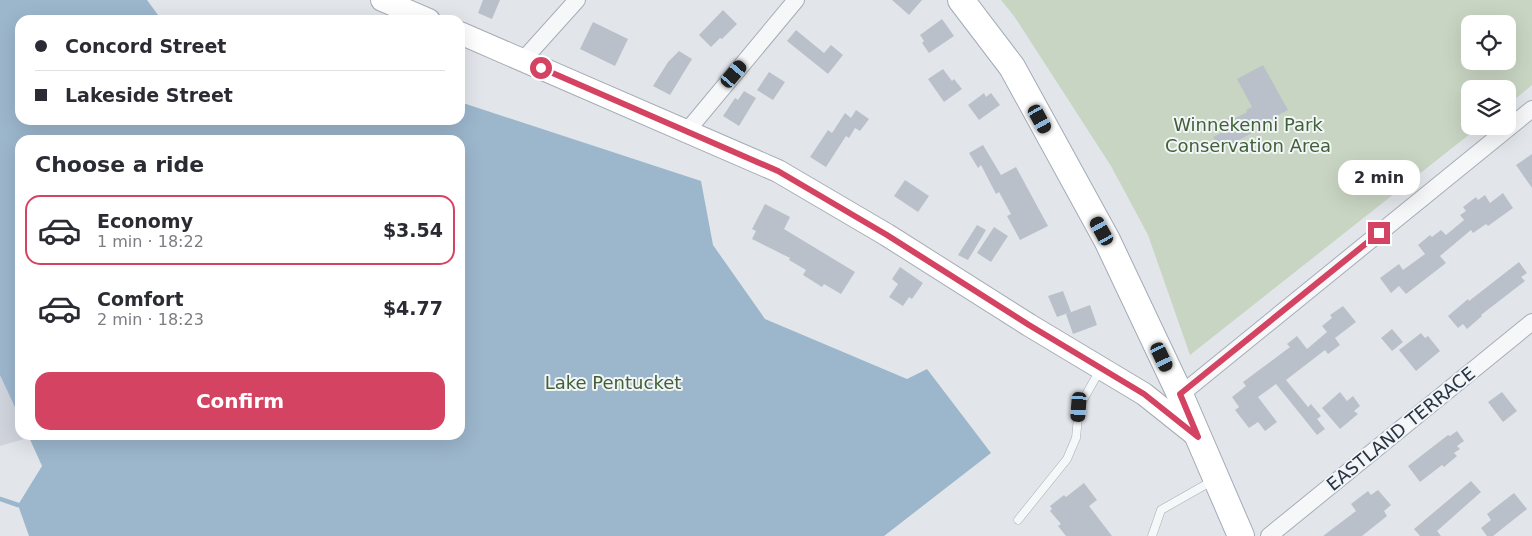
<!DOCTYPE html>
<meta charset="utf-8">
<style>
body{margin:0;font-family:"DejaVu Sans",sans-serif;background:#f7f7f7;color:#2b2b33;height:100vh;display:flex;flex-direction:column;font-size:19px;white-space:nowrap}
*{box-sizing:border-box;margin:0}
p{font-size:16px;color:#7c7c81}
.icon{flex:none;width:28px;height:28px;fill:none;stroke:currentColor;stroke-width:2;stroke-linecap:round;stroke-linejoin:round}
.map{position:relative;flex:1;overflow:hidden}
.panel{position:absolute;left:15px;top:135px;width:450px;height:305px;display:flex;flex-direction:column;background:#fff;border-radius:15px;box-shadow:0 5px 20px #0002}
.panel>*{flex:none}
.hud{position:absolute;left:15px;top:15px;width:450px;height:110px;border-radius:15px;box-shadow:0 5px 20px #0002;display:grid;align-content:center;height:110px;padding:0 20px;background:#fff}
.controls{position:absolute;left:1461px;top:15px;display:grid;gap:10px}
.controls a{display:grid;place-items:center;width:55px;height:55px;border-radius:10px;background:#fff;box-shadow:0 5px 20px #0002;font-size:25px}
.end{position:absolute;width:22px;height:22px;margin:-11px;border:6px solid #d44361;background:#fff;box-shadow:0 0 0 2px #fff}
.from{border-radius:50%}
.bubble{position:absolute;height:35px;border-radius:15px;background:#fff;box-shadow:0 5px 20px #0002;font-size:16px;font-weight:800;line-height:35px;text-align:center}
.car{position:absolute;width:15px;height:30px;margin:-15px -8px;border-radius:6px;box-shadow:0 0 4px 1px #0007;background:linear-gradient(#222 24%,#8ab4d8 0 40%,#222 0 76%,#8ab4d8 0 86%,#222 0)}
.hud b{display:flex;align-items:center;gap:18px;height:48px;font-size:19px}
.hud b+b{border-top:1px solid #e1e1e2}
.hud i{width:12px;height:12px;background:#2b2b33}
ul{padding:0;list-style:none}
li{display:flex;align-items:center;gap:15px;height:70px;margin:0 10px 8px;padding:0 10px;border:2px solid transparent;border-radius:15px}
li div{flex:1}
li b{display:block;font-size:19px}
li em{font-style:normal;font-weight:800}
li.current{border-color:#d44361}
li>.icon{width:45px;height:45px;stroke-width:1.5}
h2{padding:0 20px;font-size:22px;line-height:60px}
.primary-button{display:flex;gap:10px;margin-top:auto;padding:10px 20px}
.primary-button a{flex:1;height:58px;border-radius:15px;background:#d44361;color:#fff;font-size:20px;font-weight:800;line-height:58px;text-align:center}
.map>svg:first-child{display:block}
.built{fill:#d0d5dd}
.green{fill:#c9d5c3;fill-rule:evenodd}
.water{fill:#9cb6cc}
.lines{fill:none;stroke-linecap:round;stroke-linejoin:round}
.stream{stroke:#9cb6cc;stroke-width:4.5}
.building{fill:#b9c0c9}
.service-casing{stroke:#a7adb6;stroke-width:9}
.minor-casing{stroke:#a7adb6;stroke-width:18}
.secondary-casing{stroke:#a7adb6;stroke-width:24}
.primary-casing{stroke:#a1abb7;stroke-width:28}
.service{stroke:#f5f7f9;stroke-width:8}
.minor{stroke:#f5f7f9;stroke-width:16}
.secondary{stroke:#fff;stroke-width:22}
.primary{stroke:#fff;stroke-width:26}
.route{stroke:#d44361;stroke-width:6}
.labels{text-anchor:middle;stroke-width:4;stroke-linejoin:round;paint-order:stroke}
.park-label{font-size:18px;fill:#406036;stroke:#f2f5f8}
.street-label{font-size:18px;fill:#293544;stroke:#f2f5f8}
</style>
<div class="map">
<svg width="1532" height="536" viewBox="0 0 1532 536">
<rect width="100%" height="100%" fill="#e2e6eb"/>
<!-- built -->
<path class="built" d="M0,305l20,37v93h18l-38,11z"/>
<!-- green -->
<path class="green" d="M1001,0h531v85l-24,20v-16h-38v37h10l-290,229 -42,-120 -37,-69 -97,-150zM1470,24h38v37h-38z"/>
<!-- water -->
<path class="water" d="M0,0h147l14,19 8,1h-149v100h440v-18l241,79 12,64 52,74 142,60 20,-10 64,84 -107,83h-855l-11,-31 24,-39 -14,-31h432v-295h-440v278l-20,-43z"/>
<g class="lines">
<!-- stream -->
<path class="stream" d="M0,499l18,6"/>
</g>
<!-- building -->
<path class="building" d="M483,0h17l-8,19 -14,-6z
M892,0h30l-13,15z
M723,10l14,14 -15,15 -2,-1 -9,9 -12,-12z
M942,19l12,17 -25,17 -7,-10 2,-2 -4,-6z
M593,22l35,17 -13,27 -35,-17z
M796,30l28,23 7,-8 12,10 -15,19 -41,-33z
M679,51l13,8 -22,36 -17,-9 15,-24z
M1263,65l25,45 -36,19 2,3 -34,18 -7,-13 18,-9 -3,-6 19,-10 -1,-2 6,-3 -15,-28z
M943,69l9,12 2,-2 8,10 -18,13 -16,-23z
M769,72l16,10 -12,18 -16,-10z
M744,91l12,7 -17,28 -16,-10 12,-18 3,2z
M984,93l2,4 5,-4 9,12 -21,15 -11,-15z
M856,110l13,9 -9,12 -5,-3 -6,10 -3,-2 -20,31 -16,-10 18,-27 4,3 13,-20 6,5z
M983,145l18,30 15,-8 32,59 -28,14 -13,-24 4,-2 -12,-22 -3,2 -15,-29 -3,3 -9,-15z
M1532,154v34l-16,-23z
M905,180l24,16 -11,16 -24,-16z
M1503,193l10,15 -25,18 -2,-2 -13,9 -2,-3 -31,26 6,7 -40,31 -7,-8 -8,7 -11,-15 19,-14 4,6 22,-16 -7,-9 12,-10 2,2 9,-7 5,5 18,-15 -4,-5 6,-4 -3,-4 13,-10 2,3 7,-5 5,8z
M765,204l25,13 -6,12 71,43 -14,22 -17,-10 -2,3 -19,-12 3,-5 -17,-10 1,-2 -38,-19 4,-8 -4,-2z
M977,225l9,5 -18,30 -10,-5z
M994,227l14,9 -17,26 -14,-9z
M1519,262l8,11 -6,4 4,4 -44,34 1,1 -15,13 -4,-5 -5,4 -10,-12 20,-17 1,2z
M900,267l23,16 -11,16 -3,-2 -6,9 -14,-9 9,-13 -6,-5z
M1063,291l8,21 -14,5 -9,-21z
M1090,305l7,20 -24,9 -7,-20z
M1343,306l13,16 -21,16 5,7 -12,9 -3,-4 -39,30 22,27 3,-3 10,12 -4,3 8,10 -8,6 -41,-51 -18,13 19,25 -12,9 -7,-9 -9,6 -14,-18 4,-3 -7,-10 14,-11 -3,-4 47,-35 -3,-3 10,-8 10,13 20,-17 -5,-6 10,-8 -2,-3z
M1392,329l11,13 -11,9 -11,-13z
M1421,333l4,5 3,-2 12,15 -24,20 -17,-21z
M1340,392l7,9 6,-5 7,10 -6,5 4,3 -18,15 -18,-21z
M1502,392l15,19 -14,11 -15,-20z
M1457,431l7,10 -7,5 3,3 -6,4 3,3 -13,11 -2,-2 -22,17 -12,-16 40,-31 2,1z
M1471,481l10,11 -44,39 4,5h-21l-6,-7z
M1084,483l13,17 -8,6 23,30h-46l-8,-10 3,-2 -11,-13 2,-2 -2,-3 14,-11 2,2z
M1378,490l13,15 -7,6 3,5 -25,20h-39l33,-25 -5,-7 17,-13 3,4z
M1514,493l13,16 -34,27h-6l-6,-8 10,-8 -4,-6z"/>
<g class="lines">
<!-- service casing -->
<g class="service-casing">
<path id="service" d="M1018,520l49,-61 9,-21 3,-31 21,-37
M1152,536l9,-26 51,-29"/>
</g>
<!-- minor casing -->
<g class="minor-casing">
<path id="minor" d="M523,60l54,-60
M687,131l109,-131
M1180,395l352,-286
M1269,536l263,-214"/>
</g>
<!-- secondary casing -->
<g class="secondary-casing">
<path id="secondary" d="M382,0l47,20
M460,33l318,138 109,64 142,90 115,69 54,43"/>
</g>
<!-- primary casing -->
<g class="primary-casing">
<path id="primary" d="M961,0l51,67 95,173 71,150 63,146"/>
</g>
<!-- service -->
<use href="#service" class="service"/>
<!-- minor -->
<use href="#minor" class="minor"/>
<!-- secondary -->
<use href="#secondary" class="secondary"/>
<!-- primary -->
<use href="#primary" class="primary"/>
</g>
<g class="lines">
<!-- route -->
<path class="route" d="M541,68l237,103 109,64 142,90 115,69 54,43 -18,-43 199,-161"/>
</g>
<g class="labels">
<!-- park labels -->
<g class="park-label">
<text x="1248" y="131">Winnekenni Park<tspan x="1248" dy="21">Conservation Area</tspan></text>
<text x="613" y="389">Lake Pentucket</text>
</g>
<!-- street labels -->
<g class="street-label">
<text transform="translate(1401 429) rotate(-39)" y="6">EASTLAND TERRACE</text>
</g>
</g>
</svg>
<div class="controls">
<a><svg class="icon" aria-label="locate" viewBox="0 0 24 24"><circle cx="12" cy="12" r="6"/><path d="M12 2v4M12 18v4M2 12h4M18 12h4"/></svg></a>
<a><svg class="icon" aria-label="layers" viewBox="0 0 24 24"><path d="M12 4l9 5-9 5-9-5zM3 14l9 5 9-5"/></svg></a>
</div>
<i class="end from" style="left:541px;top:68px"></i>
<i class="end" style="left:1379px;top:233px"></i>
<div class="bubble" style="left:1338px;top:160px;width:82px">2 min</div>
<i class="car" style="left:734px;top:74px;rotate:40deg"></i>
<i class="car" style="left:1040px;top:119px;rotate:151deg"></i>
<i class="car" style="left:1102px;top:231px;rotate:331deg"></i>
<i class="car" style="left:1162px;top:357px;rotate:155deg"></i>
<i class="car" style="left:1079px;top:407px;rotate:184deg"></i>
<div class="hud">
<b><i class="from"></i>Concord Street</b>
<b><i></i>Lakeside Street</b>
</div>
<section class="panel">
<h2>Choose a ride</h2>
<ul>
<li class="current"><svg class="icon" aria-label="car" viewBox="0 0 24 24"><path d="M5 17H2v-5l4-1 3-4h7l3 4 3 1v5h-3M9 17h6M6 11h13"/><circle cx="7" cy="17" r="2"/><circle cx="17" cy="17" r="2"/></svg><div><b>Economy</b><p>1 min · 18:22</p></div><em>$3.54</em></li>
<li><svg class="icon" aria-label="car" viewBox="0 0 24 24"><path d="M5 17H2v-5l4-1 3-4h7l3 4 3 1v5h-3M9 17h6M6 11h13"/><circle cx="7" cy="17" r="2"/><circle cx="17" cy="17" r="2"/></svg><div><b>Comfort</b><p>2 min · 18:23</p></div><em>$4.77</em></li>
</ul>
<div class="primary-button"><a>Confirm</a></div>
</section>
</div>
